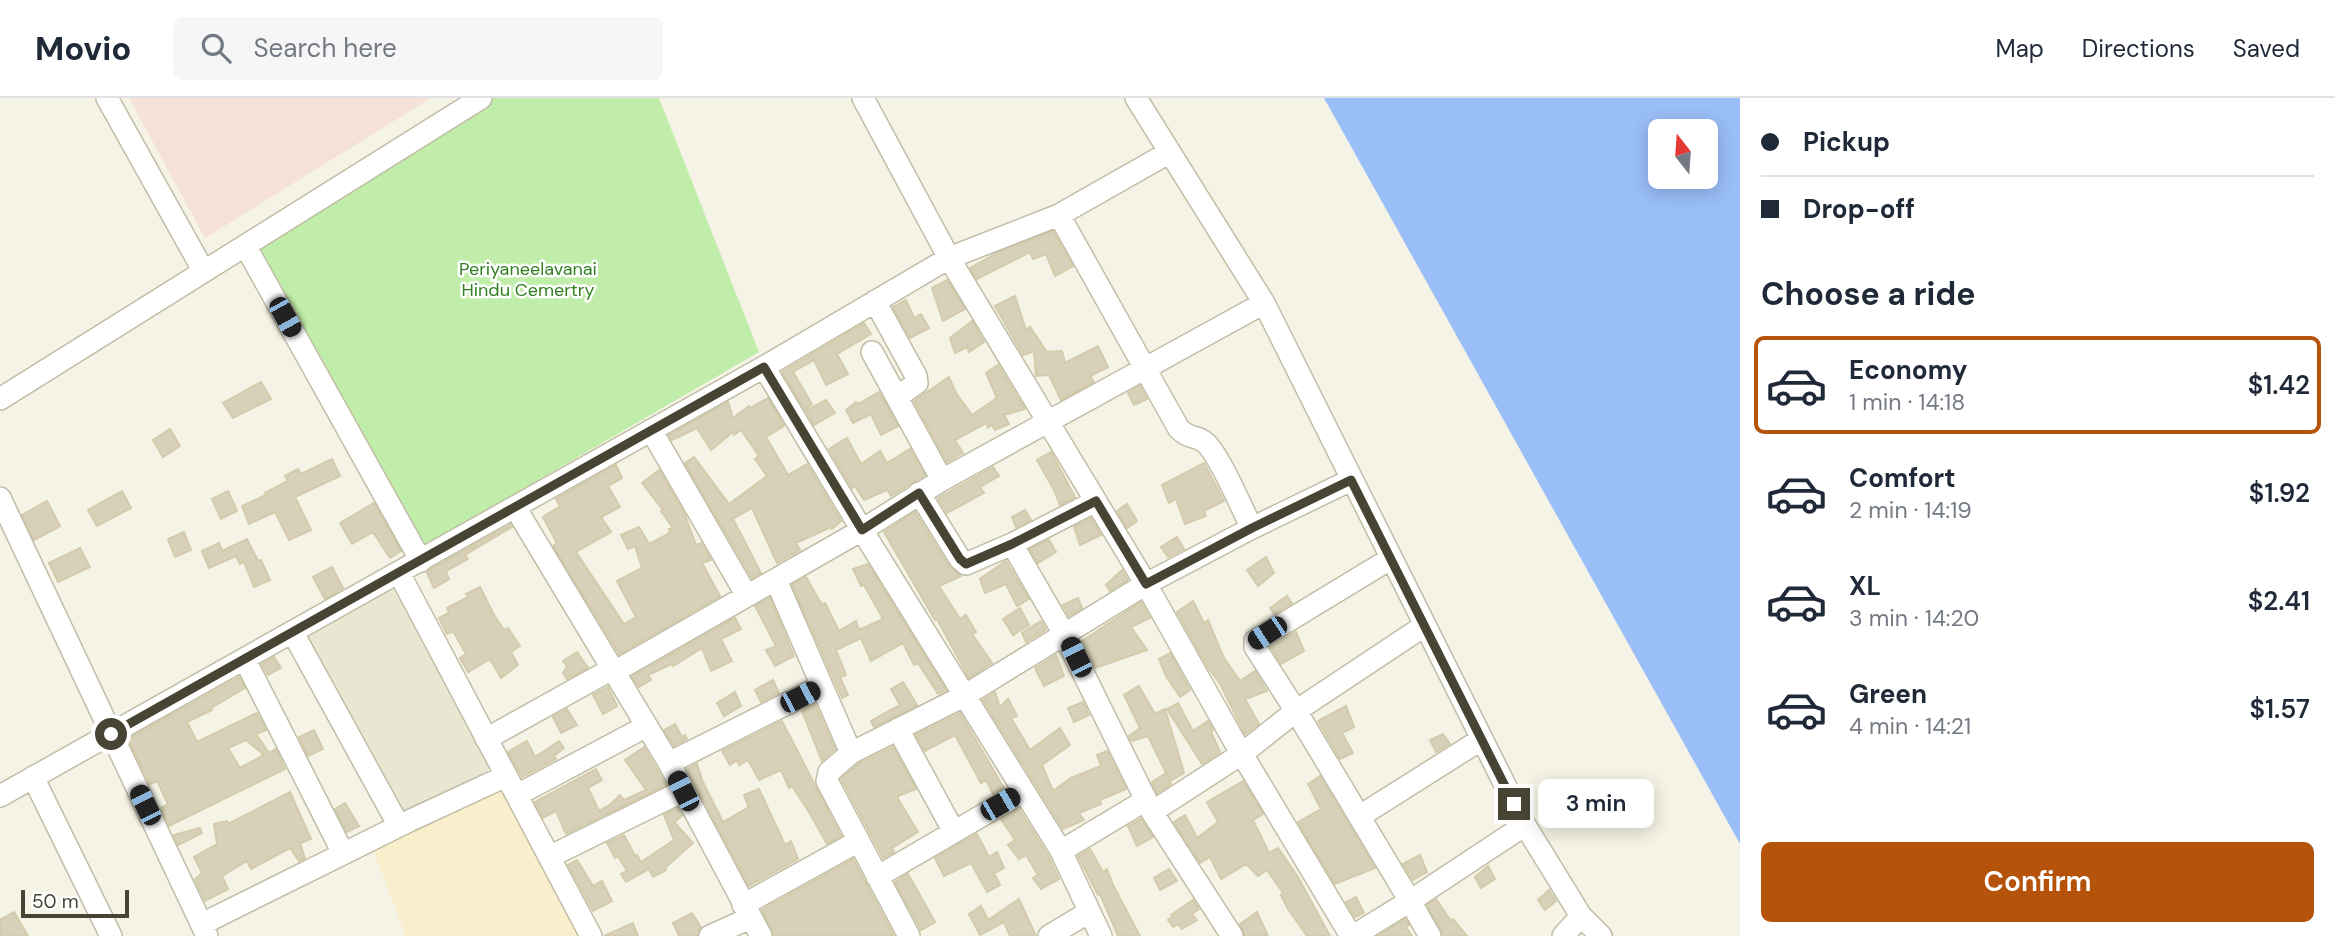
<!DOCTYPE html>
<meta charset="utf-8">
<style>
body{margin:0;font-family:"DM Sans",sans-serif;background:#f6f6f7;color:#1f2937;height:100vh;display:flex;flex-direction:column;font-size:26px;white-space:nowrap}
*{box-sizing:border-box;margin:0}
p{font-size:23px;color:#747a83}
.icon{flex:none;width:38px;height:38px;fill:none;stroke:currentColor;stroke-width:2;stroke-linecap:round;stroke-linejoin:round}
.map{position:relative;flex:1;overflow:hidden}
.side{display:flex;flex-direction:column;background:#fff;width:595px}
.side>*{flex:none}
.hud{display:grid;align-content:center;height:154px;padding:0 21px;background:#fff}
.needle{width:46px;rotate:343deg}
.tools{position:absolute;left:1648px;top:21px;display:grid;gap:14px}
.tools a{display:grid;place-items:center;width:70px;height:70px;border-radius:10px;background:#fff;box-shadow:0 4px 18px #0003;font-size:35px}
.scale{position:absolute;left:21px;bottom:18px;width:108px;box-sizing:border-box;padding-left:7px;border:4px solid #474434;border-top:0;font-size:19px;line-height:24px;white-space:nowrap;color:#474434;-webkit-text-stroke:5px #fff;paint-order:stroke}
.end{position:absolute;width:32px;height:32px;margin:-16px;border:9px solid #474434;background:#fff;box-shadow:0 0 0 4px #fff}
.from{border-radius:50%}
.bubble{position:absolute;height:49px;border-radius:10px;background:#fff;box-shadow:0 4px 18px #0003;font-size:23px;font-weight:600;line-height:49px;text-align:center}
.car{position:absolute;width:21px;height:42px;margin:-21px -10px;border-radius:9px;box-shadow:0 0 5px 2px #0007;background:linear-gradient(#222 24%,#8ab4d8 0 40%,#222 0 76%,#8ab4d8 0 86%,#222 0)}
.hud b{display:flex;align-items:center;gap:24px;height:66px;font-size:26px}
.hud b+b{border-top:2px solid #e0e1e3}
.hud i{width:18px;height:18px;background:#1f2937}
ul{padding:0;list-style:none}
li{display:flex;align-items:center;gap:21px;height:98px;margin:0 14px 10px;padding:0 7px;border:4px solid transparent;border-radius:10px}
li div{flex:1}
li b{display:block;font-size:26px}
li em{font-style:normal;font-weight:600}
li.on{border-color:#b45309}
li>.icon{width:63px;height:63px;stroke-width:1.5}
h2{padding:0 21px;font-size:32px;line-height:84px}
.cta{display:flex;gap:14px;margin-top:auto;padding:14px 21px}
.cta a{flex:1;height:80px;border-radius:10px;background:#b45309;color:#fff;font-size:28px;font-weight:600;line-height:80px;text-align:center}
header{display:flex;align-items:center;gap:42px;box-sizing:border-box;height:98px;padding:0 35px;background:#fff;border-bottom:2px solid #e0e1e3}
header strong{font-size:33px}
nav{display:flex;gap:38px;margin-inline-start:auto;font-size:24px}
.search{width:490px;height:63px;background:#f6f6f7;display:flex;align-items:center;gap:18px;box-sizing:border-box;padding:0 24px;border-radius:10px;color:#747a83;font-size:26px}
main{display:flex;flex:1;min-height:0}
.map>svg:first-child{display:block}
.residential{fill:#e9e6d2}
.commercial{fill:#f9efcd}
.medical{fill:#f6e1d7}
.green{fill:#c0eda9}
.water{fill:#9abef8;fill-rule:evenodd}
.building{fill:#d7d1b9;stroke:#d3cbab;stroke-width:2;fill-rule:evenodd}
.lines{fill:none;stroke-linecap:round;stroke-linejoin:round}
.minor-casing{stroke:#c1bda6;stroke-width:24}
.minor{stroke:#fff;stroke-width:21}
.route{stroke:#474434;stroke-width:9}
.labels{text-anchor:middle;stroke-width:5;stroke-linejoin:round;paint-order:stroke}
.park-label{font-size:18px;fill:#317f21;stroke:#fff}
</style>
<header>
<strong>Movio</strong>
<div class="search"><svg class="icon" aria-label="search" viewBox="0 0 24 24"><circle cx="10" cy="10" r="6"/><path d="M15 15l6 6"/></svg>Search here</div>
<nav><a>Map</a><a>Directions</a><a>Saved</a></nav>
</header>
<main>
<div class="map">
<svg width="1740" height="838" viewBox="0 0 1740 838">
<rect width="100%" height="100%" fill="#f4f3e5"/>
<!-- residential -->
<path class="residential" d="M394,484l100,185 -95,52 -101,-185z"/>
<!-- commercial -->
<path class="commercial" d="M502,685l77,153h-173l-33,-87z"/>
<!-- medical -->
<path class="medical" d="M129,0h302l-226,140z"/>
<!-- green -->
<path class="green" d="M481,0h178l100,254 -343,199 -170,-304z"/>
<!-- water -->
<path class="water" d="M1324,0h416v746zM1661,33h45v46h-45z"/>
<!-- building -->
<path class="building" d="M1053,133l20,35 -18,10 -9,-22 -13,5 -3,-7 -53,27 -7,-11 27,-15z
M947,182l18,29 -22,12 -11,-33z
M1015,198l11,34 4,-3 17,25 15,-1 3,12 33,-17 10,21 -18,9 4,6 -33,18 -12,-25 -13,1 -2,-25 -11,4 -28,-49z
M906,202l8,18 7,-4 8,14 -19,10 -17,-31z
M972,223l12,21 -15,10 -2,-5 -12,6 -5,-15z
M864,225l7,11 -34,20 11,20 -22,11 -12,-25 -21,12 19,32 -7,6 -23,-38z
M998,267l27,44 -21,6 5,9 -14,6 -3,-5 -4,3 -2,-5 -31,17 8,13 -16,9 -33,-61 35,-24 7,16 16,22 25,-17 -11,-25z
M261,284l10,17 -38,19 -10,-15z
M1140,288l7,13 -13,6 -6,-12z
M879,294l19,34 -17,9 -10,-21 -18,9 -7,-13 10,-8 2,2z
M768,300l16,28 -18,11 22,38 19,-11 34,57 -9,8 -1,-2 -35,16 4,7 -23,13 -25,-55 -19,11 28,54 -9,5 -67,-115 9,-6 35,47 38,-28 -12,-17 4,-3 -18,-26 -7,5 -1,-3 -22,18 -14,-22 -25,12 -3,-5 59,-33 5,16 16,-12 1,2z
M826,302l9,13 -21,12 -8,-14z
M170,331l10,17 -17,11 -10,-17z
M847,340l14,26 19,-13 7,12 23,-14 15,26 -34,21 -4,-6 -23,10 -9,-14 -3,2 -23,-39z
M1051,354l24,45 -15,8 -6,-15 -17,-30z
M332,361l8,17 -45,21 16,33 -22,10 -14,-28 -26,12 -7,-18 24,-11 -1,-2 23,-12 -3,-5 13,-7 3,5z
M1204,365l20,38 -20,10 2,5 -21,8 -9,-25 -7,4 -7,-18z
M616,367l6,13 -14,8 12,21 -19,10 10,15 -35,20 48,72 12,-7 -19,-36 25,-13 -7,-22 -7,3 -7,-14 18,-8 10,17 21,-11 -1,-4 4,-1 -12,-17 2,-1 -21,-27 17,-13 26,45 11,30 5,-2 10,17 -9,3 18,33 -101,58 -66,-108 4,-3 -14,-26 17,-11 -4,-7z
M993,369l6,9 -19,11 4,6 -37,20 -9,-15z
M122,393l9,17 -34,18 -9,-16z
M228,393l9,20 -16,8 -9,-20z
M47,403l13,25 -26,14 -12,-25z
M374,405l27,48 -11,7 -17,-26 -21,12 -12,-21z
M1127,406l10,17 -10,7 -10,-17z
M1025,412l6,10 -15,7 -4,-10z
M915,414l34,54 12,10 -22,10 21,33 6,-4 10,17 -4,2 20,29 -23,15 -32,-59 -2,1 -51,-88z
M1091,420l10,17 -21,10 -6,-18z
M510,427l2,2 -47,28 3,4 -22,12 3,8 -15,9 -7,-15 4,-4z
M184,434l7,18 -16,7 -7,-18z
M1177,439l7,12 -16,8 -7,-10z
M247,441l11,22 3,-1 9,20 -16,7 -10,-25 -4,2 -4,-8 -27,12 -7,-17 17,-8 3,8z
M1049,442l7,12 -18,11 -8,-14z
M80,450l10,19 -32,15 -9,-19z
M1266,459l8,16 -16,13 -11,-16z
M1006,463l23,38 -12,7 -11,-22 -21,9 -5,-14z
M868,466l78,126 -8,4 -20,-31 -4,2 -11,-22 -32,18 -10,-23 -25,12 10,25 -6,2 8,18 -6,3 -50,-113 14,-8 16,28 3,-2 14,28 17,-10 3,9 24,-11 -19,-34 -3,1 -8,-17z
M332,469l11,21 -18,11 -12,-22z
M1122,472l6,10 -18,11 -4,-6z
M480,489l14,28 10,15 4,-2 12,18 -9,6 7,13 -17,13 -11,-19 -22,13 -8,-14 6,-4 -13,-23 -6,3 -8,-16 10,-5 -2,-5 21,-11 -2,-3z
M1287,498l5,7 -18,11 -4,-6z
M770,500l24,58 -19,10 -9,-16 10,-4 -21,-40z
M1078,500l4,10 -13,8 -6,-11z
M1193,503l11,22 4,-3 16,38 16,23 15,-10 12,20 -22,8 14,25 -14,10 -25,-50 -13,-18 -30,-54z
M1141,504l9,16 -19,9 16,23 -52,18 -13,-27z
M1020,510l9,17 -16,10 -10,-16z
M735,520l6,11 -20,10 11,22 -21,10 -9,-23 -29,18 -1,-2 -24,11 3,5 -12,7 -7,-10z
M1041,523l5,9 -20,12 -4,-9z
M1296,534l8,19 -23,13 -10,-17z
M577,554l11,16 -21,11 -4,-6 4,-7 -4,-5z
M1170,555l20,37 -10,7 -14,-21 -7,-17z
M1056,557l8,21 -20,10 -9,-18z
M274,559l7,11 -13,7 -6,-11z
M239,579l6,11 -34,20 1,2 -25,12 10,20 60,-29 9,17 -10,4 13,19 7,-4 9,20 -116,57 -8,-18 7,-4 -11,-23 -7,3 -22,-45zM246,642l18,15 -24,13 -12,-20z
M773,582l6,13 -18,9 -6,-12z
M903,584l14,23 -43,22 -3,-6 29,-16 -9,-16z
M1139,588l16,28 10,-5 19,64 -14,8 -22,-45 -16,5 -3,-5 11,-8 -16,-33z
M608,589l9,19 -14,8 -10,-19z
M735,594l6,14 -17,10 -7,-13z
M995,594l5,15 8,-8 9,17 -6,2 19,32 30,-22 10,17 -28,20 11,26 18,-13 30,-12 -4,-11 10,-4 19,38 -26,11 1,4 -22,9 5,7 -21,9 -80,-129z
M1083,604l6,13 -15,7 -6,-14z
M1178,605l15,28 15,-10 5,9 -2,2 9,20 -18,12 -35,-55z
M815,606l20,45 -13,12 -20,-50z
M1346,608l8,21 -12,6 11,20 -13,6 -22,-38z
M567,611l10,16 -16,8 -8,-16z
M960,615l44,75 -11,6 -7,-14 -5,3 -26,-48 -30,16 -9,-16z
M782,623l59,115 -14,8 -18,-32 -17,-26 -3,2 -8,-18 -22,10 -11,-20 -9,5 -2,-5 -7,5 -8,-14z
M675,626l7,13 3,-2 2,4 -13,7 -10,-16z
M314,632l9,19 -15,7 -9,-19z
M1443,636l7,10 -14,8 -6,-12z
M527,643l8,16 24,-16 5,7 -10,8 2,3 -34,18 -14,-25z
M644,649l22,38 -100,49 -10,-23 -13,7 -8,-16 61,-33 6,11 -14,8 11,23 11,-6 10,-10 4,5 22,-10 -21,-30z
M893,649l23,42 -18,7v3l20,33 -26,16 2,4 -11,6 -42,-79 17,-15z
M697,666l5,16 21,42 26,-15 -5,-12 15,-6 26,56 6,-4 7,18 -49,27 -62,-117z
M1166,675l5,11 -14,9 -5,-11z
M1320,678l55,92 -40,16 -37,-62 23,-13 -13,-25z
M1243,683l20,33 -10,6 16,33 9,-5 20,29 32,59h-23l-19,-27 -7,-14 2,-2 -16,-23 -9,6 -12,-12 -25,15 -11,-22 -10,6 -26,-41 11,-7 12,23 21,-16 -11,-20z
M290,694l21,47 -11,4 5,15 -6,3 -9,-13 -39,21 -4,-8 -25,15 6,13 -23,12 -10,-22 7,-6 -8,-16 23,-13 -3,-20 13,-3 1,3z
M345,705l14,23 -12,6 -12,-23z
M678,710l4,8 -8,6 19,21 -28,25 1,2 -13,7 -4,-8 -23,13 -5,-8 6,-3 -9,-15 -3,2 -8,-15 17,-8 11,21 2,-1 4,7 33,-22 -10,-25z
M1019,711l30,48 10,22 -18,10 -8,-11 5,-3 -12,-20 -7,4 -11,-14 7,-5 -14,-21z
M1141,721l12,18 -16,9 -9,-20z
M200,730l2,5 -24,12 -4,-10z
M977,736l12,23 8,-5 7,16 -10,5 6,12 -13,7 -16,-29 -27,13 -9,-18z
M1090,751l13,23 4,-3 6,16 27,51h-22l-18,-42 -2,1 -20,-39z
M1420,757l7,17 -14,8 -10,-16z
M853,761l41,77h-120l-12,-26z
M577,762l16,26 9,-5 10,20 -19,10 -25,-46z
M1488,768l7,13 -14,9 -6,-11z
M1169,771l8,12 -17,9 -6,-12z
M908,776l27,48 -14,8 -26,-48z
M1549,792l7,11 -11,9 -7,-10z
M1356,799l8,16 -9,4 -9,-15z
M1019,801l17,37h-26l-6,-14 -24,13 -11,-21 12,-8 7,14z
M1436,801l15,22 2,-2 14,17h-23l-17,-31z
M1193,802l6,9 -7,5 5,6 -15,9 -4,-5 -5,3 -5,-7 5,-4 -2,-1z
M14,814l14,24h-28v-16z
M1257,814l11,24h-23l-5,-12z
M692,815l9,14 -4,9h-18l-6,-13z
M1405,821l4,6 -3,2 6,9h-34z
M633,825l5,13h-34z"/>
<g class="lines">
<!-- minor casing -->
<g class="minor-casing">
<path id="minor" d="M107,0l96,172
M863,0l86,160 197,326 87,155 118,197
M1136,0l128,205 261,522 56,91 20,20
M1059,117l120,214c12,11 15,6 24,12 15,9 39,69 49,87
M246,149l175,314
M875,203l41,75 1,7 -20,14
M872,254l70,128
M764,269l98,163 199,321 40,85
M0,301l481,-301
M651,332l96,166
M919,395l41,66 6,5 46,-20 84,-43
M0,400l207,438
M515,409l154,256 92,173
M1012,446l52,90 82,166
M1390,461l-135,82v6l41,64 128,-85
M399,475l192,363
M776,482l75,173 -22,19 -2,9 82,155
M293,535l106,193
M245,562l98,193
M614,574l248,-142 80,-50 322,-177
M898,631l56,103
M486,641l126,-70
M851,655l113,-57 182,-112 106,-56 99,-48
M669,665l153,-77
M33,679l78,159
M517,697l128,-68
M0,698l764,-429 185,-109 110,-43 111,-63
M1152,714l91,-59 53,-42 114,190 115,-76
M1360,718l122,-77
M1061,753l85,-51 6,12 80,124
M549,759l134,-66
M877,779l147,-86
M743,807l114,-63
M202,826l207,-103 97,-45
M710,838l40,-18
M1049,838l40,-24
M1353,838l57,-35 20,35
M1563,838l18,-20"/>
</g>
<!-- minor -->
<use href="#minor" class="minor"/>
</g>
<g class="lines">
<!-- route -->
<path class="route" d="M111,636l653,-367 98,163 57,-37 41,66 6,5 46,-20 84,-43 50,83 106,-56 99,-48 163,324"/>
</g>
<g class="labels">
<!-- park labels -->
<g class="park-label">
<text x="528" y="177">Periyaneelavanai<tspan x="528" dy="21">Hindu Cemertry</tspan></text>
</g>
</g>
</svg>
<div class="tools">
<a><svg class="needle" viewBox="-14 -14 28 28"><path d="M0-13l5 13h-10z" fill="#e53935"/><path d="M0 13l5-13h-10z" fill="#747a83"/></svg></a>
</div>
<div class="scale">50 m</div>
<i class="end from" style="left:111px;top:636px"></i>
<i class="end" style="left:1514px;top:706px"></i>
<div class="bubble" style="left:1538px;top:681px;width:116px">3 min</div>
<i class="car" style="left:285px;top:219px;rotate:151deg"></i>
<i class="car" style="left:1267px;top:535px;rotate:237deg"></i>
<i class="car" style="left:1076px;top:559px;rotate:334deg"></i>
<i class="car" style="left:800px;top:599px;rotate:63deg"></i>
<i class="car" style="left:683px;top:693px;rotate:333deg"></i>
<i class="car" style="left:1000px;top:706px;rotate:60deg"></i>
<i class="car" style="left:145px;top:707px;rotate:334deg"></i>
</div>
<section class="side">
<div class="hud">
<b><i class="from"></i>Pickup</b>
<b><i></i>Drop-off</b>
</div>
<h2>Choose a ride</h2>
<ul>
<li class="on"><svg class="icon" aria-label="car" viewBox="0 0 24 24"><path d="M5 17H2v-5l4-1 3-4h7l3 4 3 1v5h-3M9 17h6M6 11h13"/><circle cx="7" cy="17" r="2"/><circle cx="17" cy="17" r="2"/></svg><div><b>Economy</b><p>1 min · 14:18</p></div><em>$1.42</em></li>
<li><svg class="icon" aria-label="car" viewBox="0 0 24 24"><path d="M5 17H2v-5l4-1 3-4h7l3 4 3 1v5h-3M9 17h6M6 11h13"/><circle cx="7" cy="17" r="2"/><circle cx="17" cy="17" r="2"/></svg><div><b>Comfort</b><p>2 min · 14:19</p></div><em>$1.92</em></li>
<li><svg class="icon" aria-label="car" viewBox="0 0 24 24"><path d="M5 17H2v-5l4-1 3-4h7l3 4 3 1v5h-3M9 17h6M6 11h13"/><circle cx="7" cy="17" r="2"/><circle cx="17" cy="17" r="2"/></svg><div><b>XL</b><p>3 min · 14:20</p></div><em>$2.41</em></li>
<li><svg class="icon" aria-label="car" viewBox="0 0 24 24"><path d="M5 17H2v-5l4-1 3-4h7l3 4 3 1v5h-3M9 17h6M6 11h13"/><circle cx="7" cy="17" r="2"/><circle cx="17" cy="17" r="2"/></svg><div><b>Green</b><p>4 min · 14:21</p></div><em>$1.57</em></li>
</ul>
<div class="cta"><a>Confirm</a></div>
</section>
</main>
